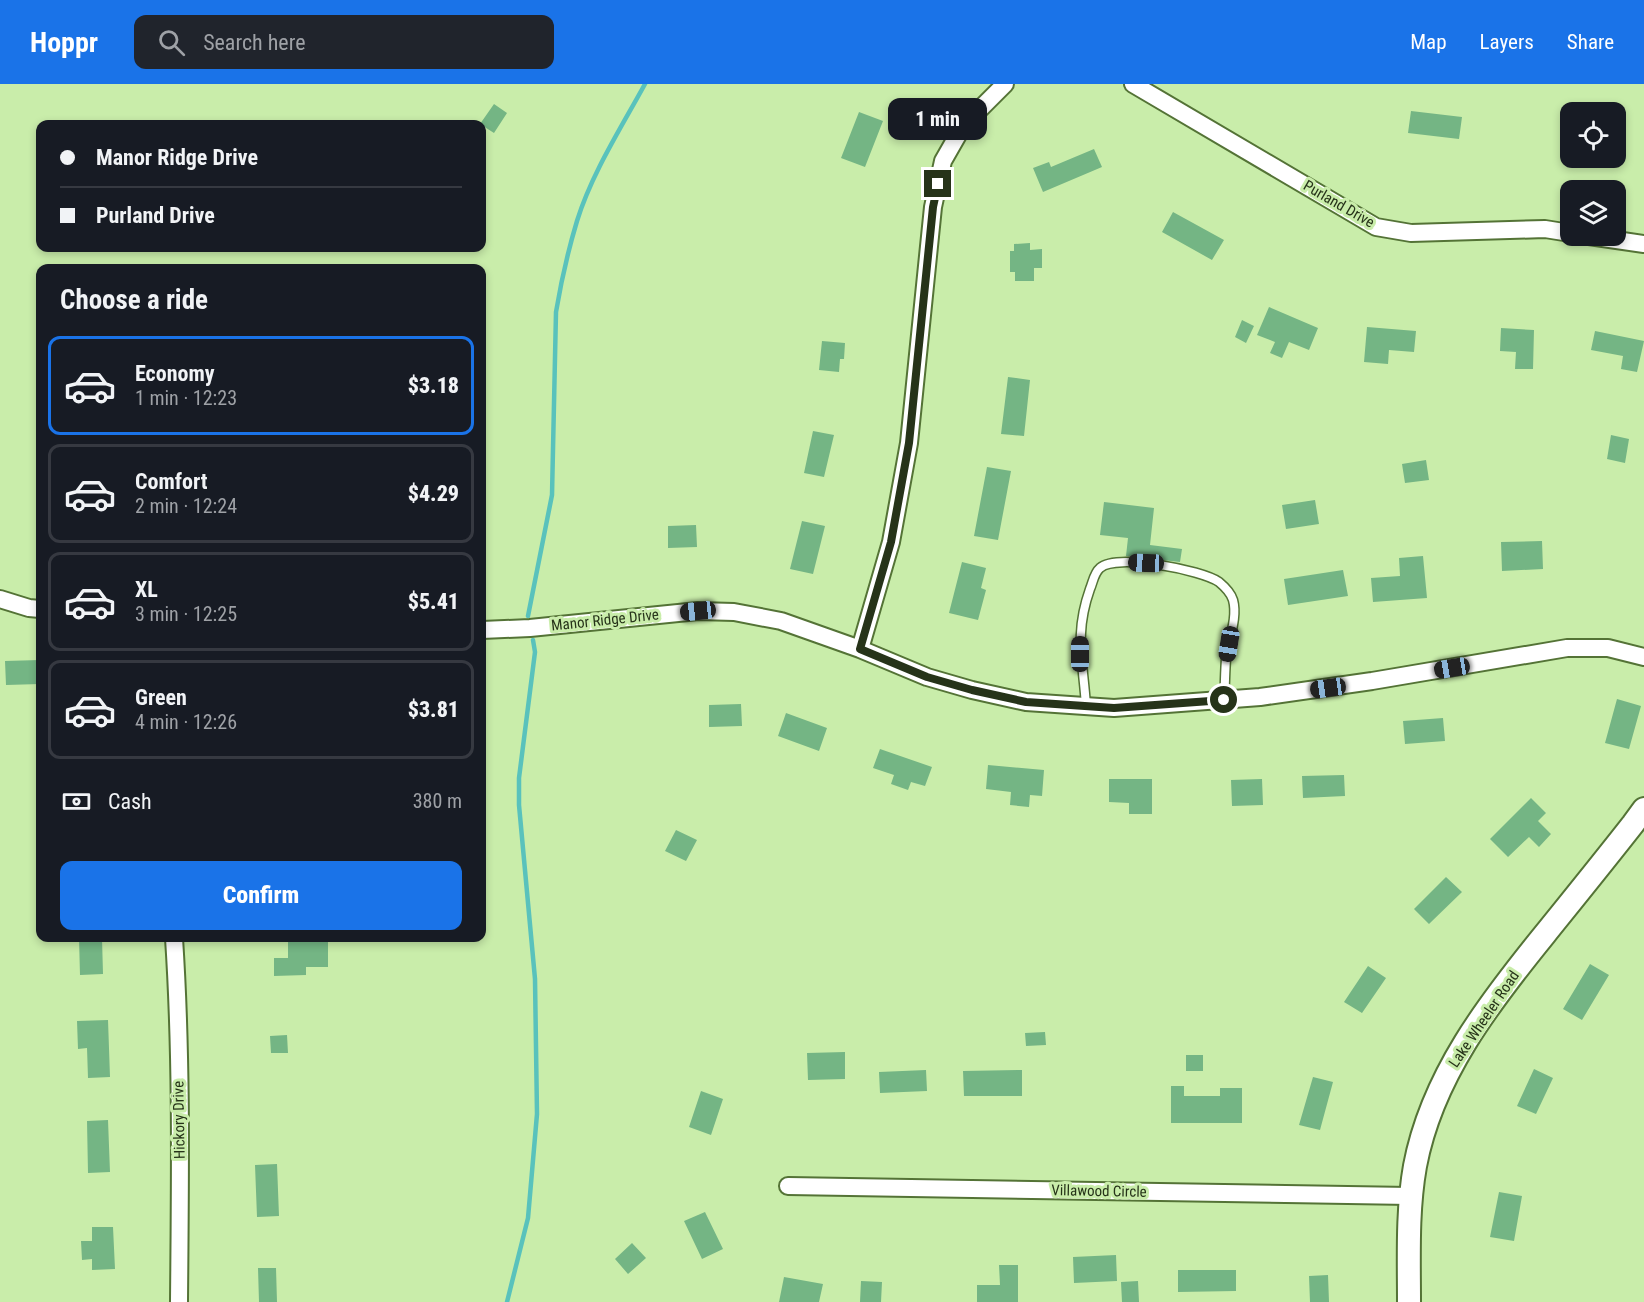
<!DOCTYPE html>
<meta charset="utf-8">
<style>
body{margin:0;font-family:"Roboto Condensed",sans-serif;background:#20242c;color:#f1f3f6;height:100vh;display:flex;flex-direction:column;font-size:22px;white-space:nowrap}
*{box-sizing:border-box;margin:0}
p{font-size:20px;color:#9ea1a6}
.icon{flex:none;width:33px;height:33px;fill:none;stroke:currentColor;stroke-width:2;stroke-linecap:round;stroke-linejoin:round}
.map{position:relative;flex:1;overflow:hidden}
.side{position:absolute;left:36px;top:180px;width:450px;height:678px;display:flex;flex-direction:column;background:#171b24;border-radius:12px;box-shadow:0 3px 9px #0003}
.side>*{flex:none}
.banner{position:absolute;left:36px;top:36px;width:450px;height:132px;border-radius:12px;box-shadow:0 3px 9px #0003;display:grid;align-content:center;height:132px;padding:0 24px;background:#171b24}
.buttons{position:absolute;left:1560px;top:18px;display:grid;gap:12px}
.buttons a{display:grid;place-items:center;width:66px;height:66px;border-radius:12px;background:#171b24;box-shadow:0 3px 9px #0003;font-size:30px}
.end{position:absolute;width:27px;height:27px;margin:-14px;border:8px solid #263319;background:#fff;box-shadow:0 0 0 3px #fff}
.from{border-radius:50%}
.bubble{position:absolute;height:42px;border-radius:12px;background:#171b24;box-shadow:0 3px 9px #0003;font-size:20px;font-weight:800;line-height:42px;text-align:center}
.car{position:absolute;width:18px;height:36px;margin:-18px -9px;border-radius:8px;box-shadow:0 0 4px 2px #0007;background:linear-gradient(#222 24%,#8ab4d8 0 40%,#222 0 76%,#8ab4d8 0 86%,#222 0)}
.banner b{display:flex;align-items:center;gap:21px;height:57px;font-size:22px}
.banner b+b{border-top:2px solid #363941}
.banner i{width:15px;height:15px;background:#f1f3f6}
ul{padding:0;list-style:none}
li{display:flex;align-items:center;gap:18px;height:99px;margin:0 12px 9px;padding:0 12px;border:3px solid #363941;border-radius:12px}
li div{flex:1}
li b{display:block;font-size:22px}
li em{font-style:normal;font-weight:800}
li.selected{border-color:#1a73e8}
li>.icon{width:54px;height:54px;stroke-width:1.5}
h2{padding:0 24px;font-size:27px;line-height:72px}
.pay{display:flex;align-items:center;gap:15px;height:66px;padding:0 24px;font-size:22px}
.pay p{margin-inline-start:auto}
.action{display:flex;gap:12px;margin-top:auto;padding:12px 24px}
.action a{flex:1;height:69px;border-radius:12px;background:#1a73e8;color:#fff;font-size:24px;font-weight:800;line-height:69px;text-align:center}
header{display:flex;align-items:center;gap:36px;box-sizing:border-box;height:84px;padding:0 30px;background:#1a73e8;color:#fff}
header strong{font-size:28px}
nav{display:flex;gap:33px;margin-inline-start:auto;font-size:21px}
.search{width:420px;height:54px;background:#20242c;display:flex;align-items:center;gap:15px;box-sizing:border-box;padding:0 21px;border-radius:12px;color:#9ea1a6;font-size:22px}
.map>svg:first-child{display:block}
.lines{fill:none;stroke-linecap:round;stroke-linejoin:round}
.stream{stroke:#59c2bc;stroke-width:4.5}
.building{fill:#74b584}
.lane-casing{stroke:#547336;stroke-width:11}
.street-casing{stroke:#547336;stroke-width:20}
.secondary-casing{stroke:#547336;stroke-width:26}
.lane{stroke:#fff;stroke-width:8}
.street{stroke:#fff;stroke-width:16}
.secondary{stroke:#fff;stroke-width:22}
.route{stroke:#263319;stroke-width:8}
.labels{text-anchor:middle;stroke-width:6;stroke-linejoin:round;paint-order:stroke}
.street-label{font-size:15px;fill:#263319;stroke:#c9edaa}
</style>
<header>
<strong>Hoppr</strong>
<div class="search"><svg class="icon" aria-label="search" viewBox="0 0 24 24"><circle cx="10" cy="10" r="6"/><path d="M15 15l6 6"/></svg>Search here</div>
<nav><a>Map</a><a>Layers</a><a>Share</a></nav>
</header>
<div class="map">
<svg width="1644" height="1218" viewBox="0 0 1644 1218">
<rect width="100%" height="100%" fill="#c9edaa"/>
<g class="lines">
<!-- stream -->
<path class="stream" d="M528,532l24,-121 4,-183c5,-30 12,-61 21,-91 15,-48 44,-93 68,-137
M507,1218l21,-84 9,-104 -2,-135 -16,-174v-27l16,-126 -2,-12"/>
</g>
<!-- building -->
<path class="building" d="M494,20l13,9 -13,20 -14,-9z
M1411,27l51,6 -3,22 -51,-6z
M859,28l24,9 -18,46 -24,-9z
M1094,65l8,18 -59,25 -10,-24 16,-6 2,5z
M1173,128l51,28 -12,20 -50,-28z
M1030,159v7l12,-1v19h-8v13h-19v-9h-5v-21h4v-7z
M1269,223l49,21 -9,22 -20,-8 -7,16 -12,-5 5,-11 -18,-7z
M1242,236l12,6 -8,17 -11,-6z
M1367,243l49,4 -2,21 -25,-2 -1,14 -24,-2z
M1501,244l33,2 -1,39h-18l1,-17 -16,-1z
M1595,247l49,10 -7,31 -16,-3 2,-13 -32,-6z
M822,257l23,2 -1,16h-4l-1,13 -20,-2z
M1008,293l22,3 -6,56 -23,-2z
M813,347l21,4 -10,42 -20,-4z
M1611,351l18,4 -4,24 -18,-4z
M1426,376l3,20 -24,3 -3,-19z
M987,383l24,4 -13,69 -24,-4z
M1315,416l4,24 -33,5 -4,-24z
M1104,418l50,6 -4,37 32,4 -2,13 -54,-6 2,-18 -28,-3z
M802,437l23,5 -12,48 -23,-5z
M696,441l1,22 -29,1v-22z
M1542,457l1,28 -41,2 -1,-29z
M1423,472l4,42 -54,4 -2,-24 29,-2 -1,-18z
M962,478l24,6 -5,20 5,2 -8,30 -29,-7z
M1343,486l5,26 -60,9 -4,-26z
M40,576v24l-34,1 -1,-24z
M1617,615l24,7 -12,43 -24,-6z
M741,620l1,22 -33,1v-22z
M786,629l41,15 -8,23 -41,-15z
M1443,634l2,23 -40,3 -2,-23z
M880,665l52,18 -7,19 -14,-4 -3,8 -17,-6 3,-9 -21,-7z
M988,681l56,5 -2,26 -12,-1 -1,12 -19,-2 1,-13 -25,-3z
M1344,691l1,21 -42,2 -1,-22z
M1109,695h43v35h-23v-11l-20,-1z
M1262,695l1,26 -31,1 -1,-26z
M1531,714l15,15 -8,8 13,13 -12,13 -10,-10 -21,20 -18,-18z
M676,746l21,10 -11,21 -21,-10z
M1446,793l16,15 -33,32 -15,-15z
M79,854h23l1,36 -23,1z
M288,854h40v29h-22v8l-32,1v-18h14z
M1590,880l19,11 -27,45 -19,-11z
M1368,882l18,12 -24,35 -18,-11z
M108,936l2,57 -22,1 -1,-30 -9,1 -1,-28z
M1045,948l1,13 -20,1 -1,-13z
M287,951l1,18h-17l-1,-17z
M845,968v27l-37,1 -1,-27z
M1186,971h17v16h-17z
M1534,985l19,9 -17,36 -19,-8z
M926,986l1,21 -47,2 -1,-21z
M1022,986v26h-58l-1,-25z
M1313,993l20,5 -13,48 -21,-5z
M1171,1002h13v10h36v-8h22v35h-71z
M701,1007l22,8 -12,36 -22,-8z
M108,1036l2,52 -22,1 -1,-52z
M277,1080l2,52 -22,1 -2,-52z
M1499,1108l23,4 -8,45 -24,-4z
M705,1128l18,37 -21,10 -18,-38z
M92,1143h21l2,42 -23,1v-11l-10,1 -1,-19h11z
M632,1159l14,15 -18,16 -13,-15z
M1116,1171l1,26 -43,2 -1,-26z
M999,1181h19v37h-41v-17h23z
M258,1184h18l1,34h-18z
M1178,1186h58v21l-58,1z
M1328,1191l1,27h-19l-1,-26z
M784,1193l39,7 -4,18h-40z
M861,1197l21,1 -1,20h-21z
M1138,1197l1,21h-17l-1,-20z"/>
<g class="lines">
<!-- lane casing -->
<g class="lane-casing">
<path id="lane" d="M1086,622c-3,-46 -12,-72 4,-117 3,-7 4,-16 10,-21 16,-15 102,2 119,14 6,5 12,11 14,18 5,18 -5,41 -7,59 -1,13 -1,27 -2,41"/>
</g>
<!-- street casing -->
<g class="street-casing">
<path id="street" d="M1133,0l243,143 35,6 134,-4 25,4
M1589,152l55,8
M0,515l29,9 11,1
M482,546l48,-2 168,-17 36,1 47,9 79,28 67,28 45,13 54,12 88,6 146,-11 112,-16 195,-33h41l36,9
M860,565l31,-107 18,-99 24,-236 10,-46 20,-35 42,-42
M174,854c8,121 6,243 5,364
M788,1102l622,10"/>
</g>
<!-- secondary casing -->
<g class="secondary-casing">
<path id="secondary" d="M1409,1218c0,-45 -2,-91 6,-136 17,-90 74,-163 130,-232 29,-36 59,-73 88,-110l11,-15"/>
</g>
<!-- lane -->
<use href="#lane" class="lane"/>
<!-- street -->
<use href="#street" class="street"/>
<!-- secondary -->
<use href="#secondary" class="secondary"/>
</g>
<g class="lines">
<!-- route -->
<path class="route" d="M938,100l-5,23 -24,236 -18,99 -31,107 67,28 45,13 54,12 88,6 110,-8"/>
</g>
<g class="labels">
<!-- street labels -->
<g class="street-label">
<text transform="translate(1339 120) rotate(30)" y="5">Purland Drive</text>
<text transform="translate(605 536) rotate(-6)" y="5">Manor Ridge Drive</text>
<text transform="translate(1484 935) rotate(-56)" y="5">Lake Wheeler Road</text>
<text transform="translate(179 1036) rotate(-91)" y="5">Hickory Drive</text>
<text transform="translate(1099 1107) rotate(1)" y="5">Villawood Circle</text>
</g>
</g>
</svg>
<div class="buttons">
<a><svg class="icon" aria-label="locate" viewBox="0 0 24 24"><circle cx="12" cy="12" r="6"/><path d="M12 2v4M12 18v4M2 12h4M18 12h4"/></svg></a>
<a><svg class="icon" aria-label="layers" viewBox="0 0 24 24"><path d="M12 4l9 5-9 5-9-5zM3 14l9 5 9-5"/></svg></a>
</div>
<i class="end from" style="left:1224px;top:616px"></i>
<i class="end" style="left:938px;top:100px"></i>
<div class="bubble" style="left:888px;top:14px;width:99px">1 min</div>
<i class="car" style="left:1146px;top:479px;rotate:272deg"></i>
<i class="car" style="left:698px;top:527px;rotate:264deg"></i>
<i class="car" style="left:1229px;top:560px;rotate:189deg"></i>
<i class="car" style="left:1080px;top:570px;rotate:0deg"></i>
<i class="car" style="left:1452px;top:584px;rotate:261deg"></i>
<i class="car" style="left:1328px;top:604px;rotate:262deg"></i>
<div class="banner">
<b><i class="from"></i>Manor Ridge Drive</b>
<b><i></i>Purland Drive</b>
</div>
<section class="side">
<h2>Choose a ride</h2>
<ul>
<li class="selected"><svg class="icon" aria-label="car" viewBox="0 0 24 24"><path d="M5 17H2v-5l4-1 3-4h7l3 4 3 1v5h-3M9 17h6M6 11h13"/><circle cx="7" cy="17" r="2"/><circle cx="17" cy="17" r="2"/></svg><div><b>Economy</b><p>1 min · 12:23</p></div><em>$3.18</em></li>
<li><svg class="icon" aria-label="car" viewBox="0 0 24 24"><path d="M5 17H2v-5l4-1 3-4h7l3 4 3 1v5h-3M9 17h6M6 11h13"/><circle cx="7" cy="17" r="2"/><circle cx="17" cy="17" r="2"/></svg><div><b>Comfort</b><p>2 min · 12:24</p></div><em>$4.29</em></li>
<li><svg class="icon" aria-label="car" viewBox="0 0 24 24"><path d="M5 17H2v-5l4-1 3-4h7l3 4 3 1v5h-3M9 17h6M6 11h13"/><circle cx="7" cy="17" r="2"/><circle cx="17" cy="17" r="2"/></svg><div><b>XL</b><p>3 min · 12:25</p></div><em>$5.41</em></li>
<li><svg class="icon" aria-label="car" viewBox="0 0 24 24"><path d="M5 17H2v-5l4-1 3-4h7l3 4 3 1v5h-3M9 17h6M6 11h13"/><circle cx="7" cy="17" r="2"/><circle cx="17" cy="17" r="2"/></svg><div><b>Green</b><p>4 min · 12:26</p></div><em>$3.81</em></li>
</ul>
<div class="pay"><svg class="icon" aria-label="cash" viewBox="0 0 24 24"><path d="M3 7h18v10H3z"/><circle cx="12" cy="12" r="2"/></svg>Cash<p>380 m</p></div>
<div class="action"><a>Confirm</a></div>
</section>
</div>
